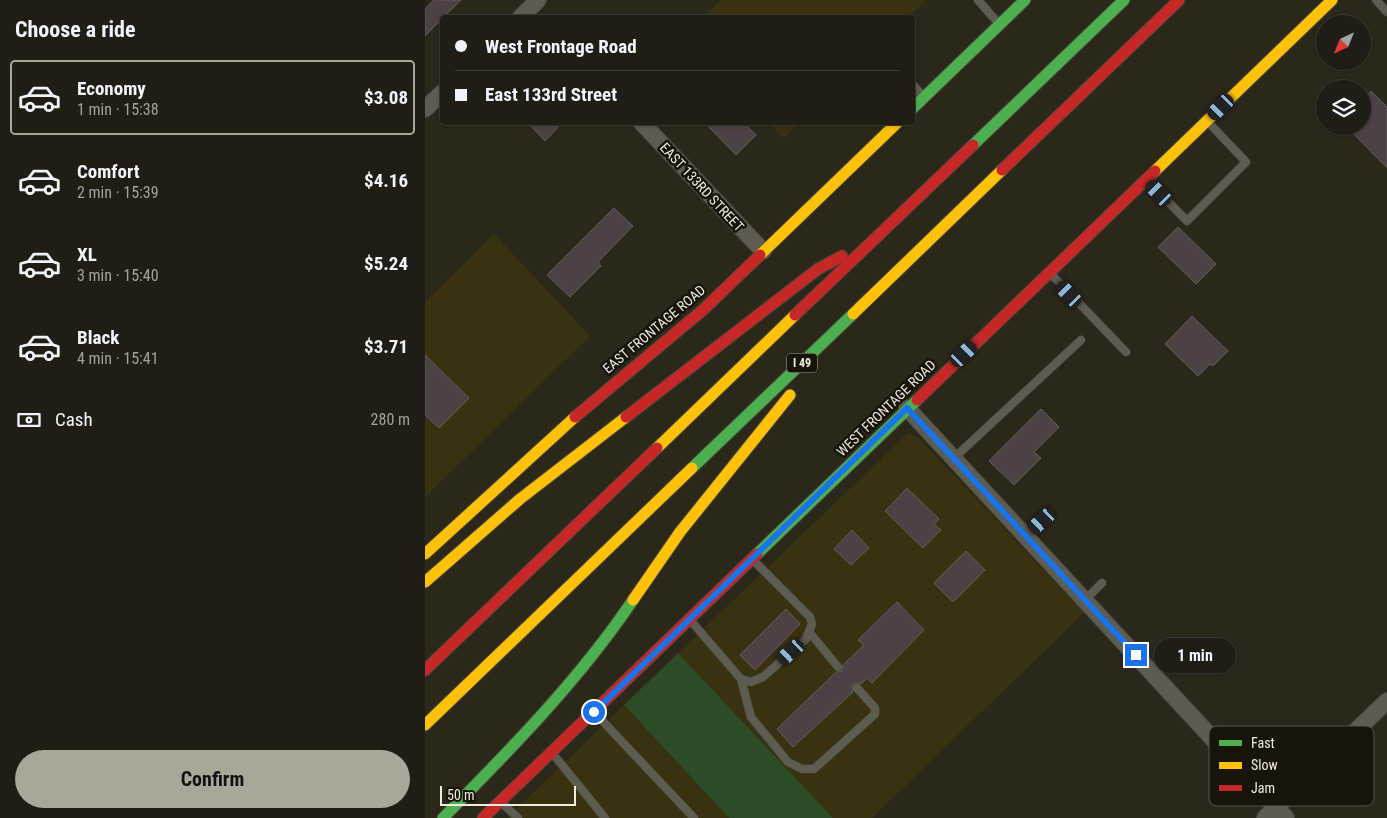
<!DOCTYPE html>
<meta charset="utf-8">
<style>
body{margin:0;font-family:"Roboto Condensed",sans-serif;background:#2d2b22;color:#f1f3f6;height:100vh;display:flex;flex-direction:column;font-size:19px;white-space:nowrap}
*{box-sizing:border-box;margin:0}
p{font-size:16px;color:#a2a2a0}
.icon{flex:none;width:28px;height:28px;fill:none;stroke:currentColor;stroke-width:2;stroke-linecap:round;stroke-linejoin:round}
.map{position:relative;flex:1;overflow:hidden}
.sheet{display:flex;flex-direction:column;background:#201e14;width:425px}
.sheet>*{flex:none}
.top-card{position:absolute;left:15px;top:15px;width:475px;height:110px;border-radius:5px;box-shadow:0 1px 4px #0004,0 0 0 1px #3d3c34;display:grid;align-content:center;height:110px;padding:0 15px;background:#201e14}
.needle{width:32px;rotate:223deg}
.buttons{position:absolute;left:891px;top:15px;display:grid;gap:10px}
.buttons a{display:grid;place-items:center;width:55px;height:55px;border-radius:50%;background:#201e14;box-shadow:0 1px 4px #0004,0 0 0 1px #3d3c34;font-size:25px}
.scale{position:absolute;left:15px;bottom:12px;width:136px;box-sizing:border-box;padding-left:5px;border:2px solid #f0ebdc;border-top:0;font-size:14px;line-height:18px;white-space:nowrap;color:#f0ebdc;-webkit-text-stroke:4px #18140a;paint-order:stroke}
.end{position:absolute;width:22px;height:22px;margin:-11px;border:6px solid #1a73e8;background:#fff;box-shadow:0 0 0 2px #fff}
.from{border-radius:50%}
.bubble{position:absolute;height:35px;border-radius:18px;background:#201e14;box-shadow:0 1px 4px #0004,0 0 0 1px #3d3c34;font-size:16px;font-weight:700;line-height:35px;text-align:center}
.car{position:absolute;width:15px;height:30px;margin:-15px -8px;border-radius:6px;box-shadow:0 0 4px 1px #0007;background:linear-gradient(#222 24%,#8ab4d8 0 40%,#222 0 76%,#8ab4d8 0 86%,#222 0)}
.top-card b{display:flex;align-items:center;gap:18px;height:48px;font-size:19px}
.top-card b+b{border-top:1px solid #3d3c34}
.top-card i{width:12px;height:12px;background:#f1f3f6}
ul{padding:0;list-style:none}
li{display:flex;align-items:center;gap:15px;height:75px;margin:0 10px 8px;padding:0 5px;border:2px solid transparent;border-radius:5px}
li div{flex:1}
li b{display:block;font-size:19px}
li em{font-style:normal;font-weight:700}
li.current{border-color:#aba798}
li>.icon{width:45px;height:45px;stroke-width:1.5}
h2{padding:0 15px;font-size:22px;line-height:60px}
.pay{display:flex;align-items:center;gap:12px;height:55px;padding:0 15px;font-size:19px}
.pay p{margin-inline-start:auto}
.action{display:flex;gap:10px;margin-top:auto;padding:10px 15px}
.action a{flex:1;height:58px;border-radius:30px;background:#aba798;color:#111;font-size:20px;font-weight:700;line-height:58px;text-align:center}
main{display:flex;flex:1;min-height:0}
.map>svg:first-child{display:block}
.built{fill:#3a3111}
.green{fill:#2e4b27}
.building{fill:#4d4144;stroke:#635d5b}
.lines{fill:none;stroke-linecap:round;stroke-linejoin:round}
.lane-casing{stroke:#47453a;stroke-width:9}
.street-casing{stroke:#47453a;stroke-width:18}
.fast-casing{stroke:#47453a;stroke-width:13}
.slow-casing{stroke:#47453a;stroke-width:13}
.jam-casing{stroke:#47453a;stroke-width:13}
.lane{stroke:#5e5b51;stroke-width:8}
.street{stroke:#5e5b51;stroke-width:16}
.fast{stroke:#4caf50;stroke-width:11}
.slow{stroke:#ffc107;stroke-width:11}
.jam{stroke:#c62828;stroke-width:11}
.route{stroke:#1a73e8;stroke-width:6}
.labels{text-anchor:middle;stroke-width:5;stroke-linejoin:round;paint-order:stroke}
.shield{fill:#18140a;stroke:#afaa9d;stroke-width:1}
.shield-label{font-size:12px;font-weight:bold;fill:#f0ebdc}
.street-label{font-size:14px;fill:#f0ebdc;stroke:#18140a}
.key{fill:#18140a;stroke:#595449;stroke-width:1}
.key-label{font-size:14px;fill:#f0ebdc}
</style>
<main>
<section class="sheet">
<h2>Choose a ride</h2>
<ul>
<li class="current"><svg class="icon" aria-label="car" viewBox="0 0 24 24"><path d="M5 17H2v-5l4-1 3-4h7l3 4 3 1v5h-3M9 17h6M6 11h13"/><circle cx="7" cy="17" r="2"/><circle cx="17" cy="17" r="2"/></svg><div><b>Economy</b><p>1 min · 15:38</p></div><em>$3.08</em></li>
<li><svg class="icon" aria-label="car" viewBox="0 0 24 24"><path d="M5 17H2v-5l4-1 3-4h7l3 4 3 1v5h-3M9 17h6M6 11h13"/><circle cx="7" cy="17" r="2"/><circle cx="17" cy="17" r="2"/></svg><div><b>Comfort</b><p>2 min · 15:39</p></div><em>$4.16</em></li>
<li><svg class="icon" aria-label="car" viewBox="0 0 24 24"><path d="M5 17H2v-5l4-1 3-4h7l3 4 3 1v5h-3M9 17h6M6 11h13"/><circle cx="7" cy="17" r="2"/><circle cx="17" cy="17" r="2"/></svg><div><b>XL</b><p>3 min · 15:40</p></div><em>$5.24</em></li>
<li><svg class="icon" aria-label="car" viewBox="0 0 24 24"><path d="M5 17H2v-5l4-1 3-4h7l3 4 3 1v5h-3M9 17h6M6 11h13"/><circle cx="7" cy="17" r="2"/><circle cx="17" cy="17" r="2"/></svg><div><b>Black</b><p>4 min · 15:41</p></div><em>$3.71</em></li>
</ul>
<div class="pay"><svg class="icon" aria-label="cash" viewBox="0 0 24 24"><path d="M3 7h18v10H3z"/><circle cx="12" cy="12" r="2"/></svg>Cash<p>280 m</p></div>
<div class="action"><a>Confirm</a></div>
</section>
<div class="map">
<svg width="962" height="818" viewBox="0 0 962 818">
<rect width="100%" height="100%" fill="#2b281a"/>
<!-- built -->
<path class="built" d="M296,0h205l-18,17h-205z
M344,123h31l-17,15z
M69,234l96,102 -165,161v-195z
M483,433l10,4 166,176 -212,205h-39l-155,-165z
M199,705l105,113h-222z"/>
<!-- green -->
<path class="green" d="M253,653l155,165h-104l-105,-113z"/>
<!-- building -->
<path class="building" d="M9,0h27l-36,36v-27z
M946,91l16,16v61l-41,-42h17v-26z
M102,122h36l-18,19z
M279,122h39l13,13 -20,20z
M189,208l19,18 -35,36 3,4 -31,31 -23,-22z
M753,227l38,37 -20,20 -38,-37z
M767,316l36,35 -15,15 -3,-2 -12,12 -33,-32z
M0,355l44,43 -30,30 -14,-13z
M616,409l18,18 -25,25 7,6 -27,27 -25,-24z
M482,488l32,31 -5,5 7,6 -18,18 -38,-37z
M427,530l17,18 -18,17 -17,-16z
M541,551l19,19 -32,32 -19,-19z
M472,602l27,28 -52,53 -5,-5 -6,6 -3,-1 -4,1 -2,3 1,5 -60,55 -16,-18 59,-57 6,-1 1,-6 21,-20 -6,-5z
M361,609l14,15 -45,46 -15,-15z"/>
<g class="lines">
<!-- lane casing -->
<g class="lane-casing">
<path id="lane" d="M553,0l20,23
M951,0l11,12
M488,85l10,11
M722,180l40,41 59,-59 -38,-40
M625,273l76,79
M529,458l127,-118
M600,536l17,-15
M660,600l17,-17
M266,621l50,58 10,3 12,-5 43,-38 6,-15 -2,-7 -57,-57
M385,633l28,34
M316,679l10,38 37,45 14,7h12l61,-55v-6l-18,-20
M169,712l100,106
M128,754l52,64
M77,803l16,15"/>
</g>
<!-- street casing -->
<g class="street-casing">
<path id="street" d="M95,18l18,-18
M0,109l18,-17
M216,122l122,129
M482,408l379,410
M840,818l122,-117"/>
</g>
<!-- fast casing -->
<g class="fast-casing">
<path id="fast" d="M488,108l112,-108
M548,145l151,-145
M267,468l161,-154
M332,554l160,-154
M18,818c67,-68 136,-138 190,-218"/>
</g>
<!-- slow casing -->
<g class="slow-casing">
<path id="slow" d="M730,171l177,-171
M335,255l138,-133
M428,314l149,-144
M232,448l138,-133
M0,554l150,-137
M0,582l95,-83 106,-82
M208,600l47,-68 110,-137
M0,725l267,-257"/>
</g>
<!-- jam casing -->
<g class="jam-casing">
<path id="jam" d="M577,170l177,-170
M370,315l178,-170
M492,400l238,-229
M150,417l129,-108 56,-54
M201,417l192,-148 24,-13
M0,670l232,-222
M58,818l274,-264"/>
</g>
<!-- lane -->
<use href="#lane" class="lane"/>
<!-- street -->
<use href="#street" class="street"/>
<!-- fast -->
<use href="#fast" class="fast"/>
<!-- slow -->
<use href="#slow" class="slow"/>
<!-- jam -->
<use href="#jam" class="jam"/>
</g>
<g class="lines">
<!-- route -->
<path class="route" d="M169,712l313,-304 229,247"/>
</g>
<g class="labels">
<!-- shield labels -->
<rect class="shield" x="362" y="353.5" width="30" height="19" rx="4"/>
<g class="shield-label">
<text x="377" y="367">I 49</text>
</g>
<!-- street labels -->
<g class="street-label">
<text transform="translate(277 187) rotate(47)" y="5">EAST 133RD STREET</text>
<text transform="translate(229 329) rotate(-40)" y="5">EAST FRONTAGE ROAD</text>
<text transform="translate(461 408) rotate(-44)" y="5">WEST FRONTAGE ROAD</text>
</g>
</g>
<!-- legend -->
<rect x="784" y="726" width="165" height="80" rx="8" class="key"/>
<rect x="794" y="740" width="23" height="6" fill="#4caf50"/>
<rect x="794" y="762" width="23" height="7" fill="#ffc107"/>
<rect x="794" y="785" width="23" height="6" fill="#c62828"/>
<g class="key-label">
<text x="826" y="748">Fast</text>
<text x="826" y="770">Slow</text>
<text x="826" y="793">Jam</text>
</g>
</svg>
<div class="buttons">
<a><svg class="needle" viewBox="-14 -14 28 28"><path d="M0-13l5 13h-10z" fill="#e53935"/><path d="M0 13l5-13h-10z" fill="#a2a2a0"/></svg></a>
<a><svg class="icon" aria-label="layers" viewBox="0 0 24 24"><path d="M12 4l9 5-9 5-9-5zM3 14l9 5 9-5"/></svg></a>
</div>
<div class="scale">50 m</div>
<i class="end from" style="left:169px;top:712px"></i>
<i class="end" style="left:711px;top:655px"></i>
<div class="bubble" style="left:729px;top:638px;width:82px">1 min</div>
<i class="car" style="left:796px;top:107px;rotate:226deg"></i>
<i class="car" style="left:734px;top:193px;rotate:316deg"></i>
<i class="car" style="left:644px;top:294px;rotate:316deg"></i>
<i class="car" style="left:539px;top:354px;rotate:46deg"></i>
<i class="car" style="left:617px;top:521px;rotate:228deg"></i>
<i class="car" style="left:366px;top:652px;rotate:228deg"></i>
<div class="top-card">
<b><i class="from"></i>West Frontage Road</b>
<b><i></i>East 133rd Street</b>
</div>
</div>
</main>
